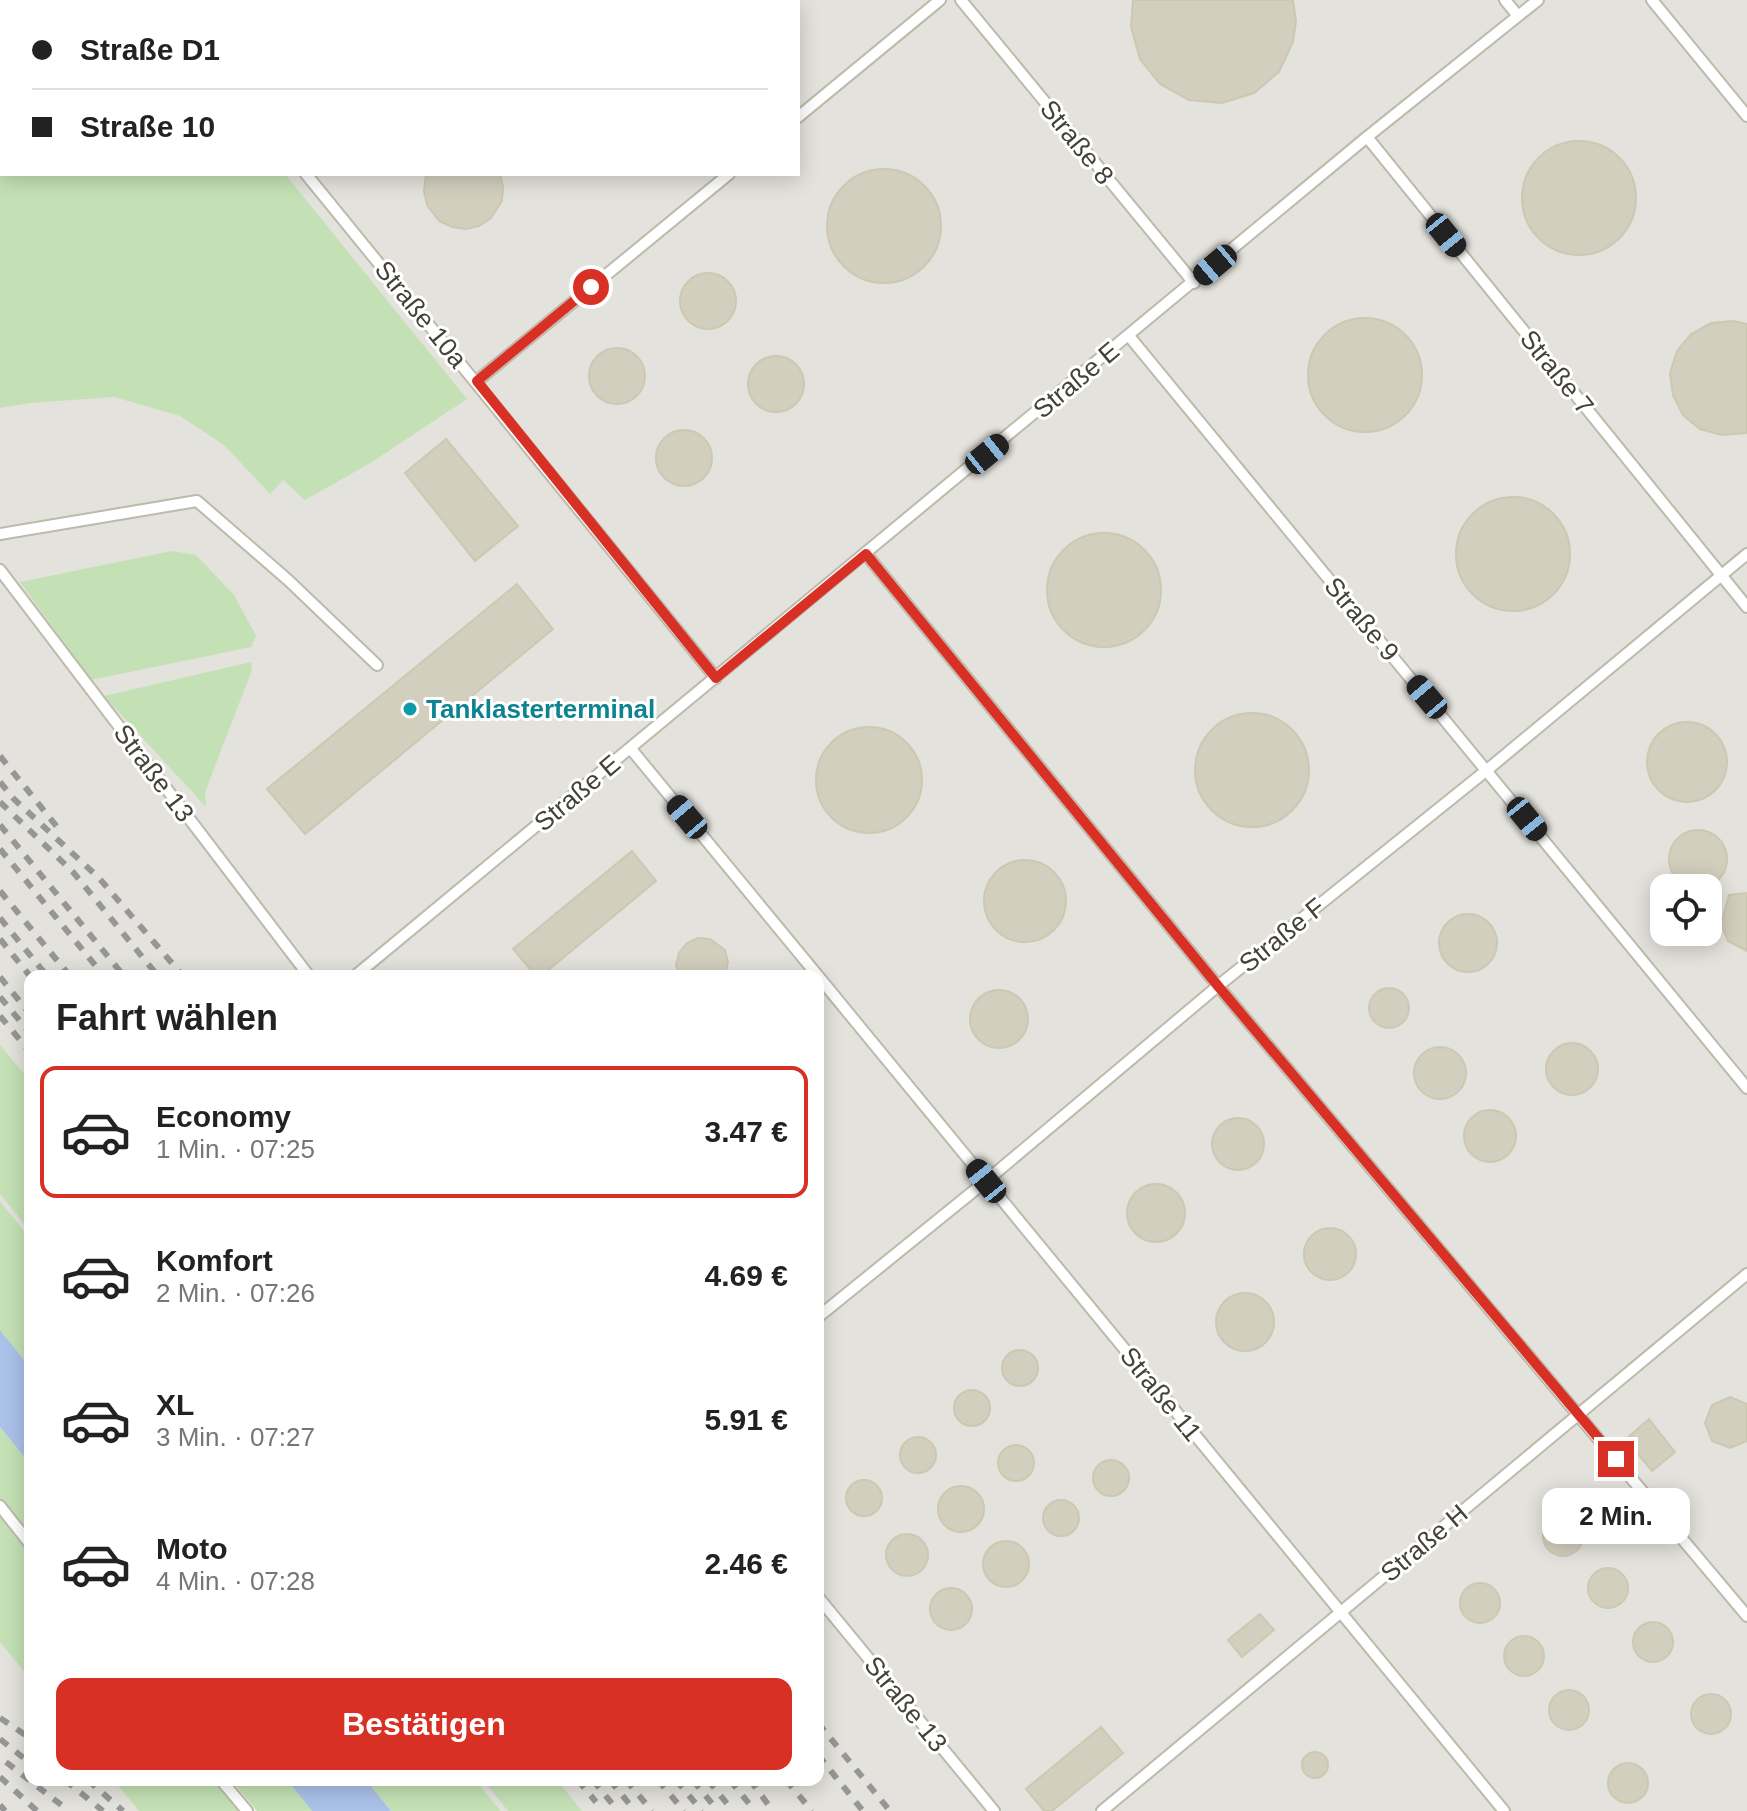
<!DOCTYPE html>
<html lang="de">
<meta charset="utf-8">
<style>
body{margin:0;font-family:Arial,sans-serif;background:#f2f2f2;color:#222;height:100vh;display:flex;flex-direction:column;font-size:30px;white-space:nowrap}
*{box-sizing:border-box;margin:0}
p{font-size:26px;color:#767676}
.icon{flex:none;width:44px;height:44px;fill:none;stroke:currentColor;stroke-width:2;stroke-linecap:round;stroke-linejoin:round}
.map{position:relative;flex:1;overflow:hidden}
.sheet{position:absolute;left:24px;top:970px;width:800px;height:816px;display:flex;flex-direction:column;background:#fff;border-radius:16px;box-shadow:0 4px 20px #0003}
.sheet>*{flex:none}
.top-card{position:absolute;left:0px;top:0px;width:800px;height:176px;box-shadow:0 4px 20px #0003;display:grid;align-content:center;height:176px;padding:0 32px;background:#fff}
.tools{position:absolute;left:1650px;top:874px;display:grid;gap:16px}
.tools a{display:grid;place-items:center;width:72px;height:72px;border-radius:16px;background:#fff;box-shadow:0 4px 20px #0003;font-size:40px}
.end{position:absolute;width:36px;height:36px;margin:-18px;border:10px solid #d93025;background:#fff;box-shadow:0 0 0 4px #fff}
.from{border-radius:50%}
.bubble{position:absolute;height:56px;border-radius:16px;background:#fff;box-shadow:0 4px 20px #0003;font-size:26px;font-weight:700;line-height:56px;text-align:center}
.car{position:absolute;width:24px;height:48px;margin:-24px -12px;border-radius:10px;box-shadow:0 0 6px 2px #0007;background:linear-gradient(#222 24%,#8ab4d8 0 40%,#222 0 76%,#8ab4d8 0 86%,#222 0)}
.top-card b{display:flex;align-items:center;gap:28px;height:76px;font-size:30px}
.top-card b+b{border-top:2px solid #e0e0e0}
.top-card i{width:20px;height:20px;background:#222}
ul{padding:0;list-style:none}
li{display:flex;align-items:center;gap:24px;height:132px;margin:0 16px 12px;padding:0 16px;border:4px solid transparent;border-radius:16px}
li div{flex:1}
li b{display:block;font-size:30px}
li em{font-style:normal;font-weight:700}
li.selected{border-color:#d93025}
li>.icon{width:72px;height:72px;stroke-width:1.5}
h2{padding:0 32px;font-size:36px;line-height:96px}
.primary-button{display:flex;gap:16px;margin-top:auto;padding:16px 32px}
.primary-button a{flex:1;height:92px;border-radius:16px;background:#d93025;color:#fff;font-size:32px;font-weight:700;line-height:92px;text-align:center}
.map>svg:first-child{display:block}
.industrial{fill:#e4e2dc;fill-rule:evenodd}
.green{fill:#c4e1b5}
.water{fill:#abc2e8}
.building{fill:#d2cfbe;stroke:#ccc8b2;stroke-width:2}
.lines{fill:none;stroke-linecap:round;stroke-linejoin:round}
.service-casing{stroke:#bcbaab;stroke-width:14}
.service{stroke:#fff;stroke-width:10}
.rail{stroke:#969696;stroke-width:6;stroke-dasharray:10 10;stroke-linecap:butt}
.route{stroke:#d93025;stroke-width:10}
.culture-dot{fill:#0f9aa8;stroke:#fff;stroke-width:3}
.labels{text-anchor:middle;stroke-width:6;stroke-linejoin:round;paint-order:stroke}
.street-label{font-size:26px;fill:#444237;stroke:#fff}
.culture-label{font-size:26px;font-weight:bold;fill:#0d838f;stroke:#fff;text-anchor:start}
</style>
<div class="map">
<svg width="1747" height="1811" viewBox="0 0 1747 1811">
<rect width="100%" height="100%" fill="#f2f1e8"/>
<!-- industrial -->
<path class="industrial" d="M0,0h1747v1811h-1246l-26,-31h343v-804h-788v261l-30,-36zM2,2h796v172h-796zM1664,888h44v44h-44z
M0,1642l30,37v101h83l26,31h-139z"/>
<!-- green -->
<path class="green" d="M0,0l144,2h-142v172h283l182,225 -95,63 -67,38 -22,-20 -13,14 -46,-49 -44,-29 -66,-19 -84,6 -30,5z
M172,551l24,4 38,40 22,41 -5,11 -160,33 -71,-98z
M251,662l1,8 -47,122 1,15 -102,-111z
M0,1045l30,36v150l-30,-37z
M0,1201l30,37v129l-30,-37z
M0,1427l30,37v72l-30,-37z
M0,1514l30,39v126l-30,-37z
M113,1780h104l26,31h-104z
M231,1780h56l25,31h-55z
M366,1780h109l26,31h-110z
M483,1780h74l25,31h-74z"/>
<!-- water -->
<path class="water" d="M0,1330l30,37v97l-30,-37z
M287,1780h79l25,31h-79z"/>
<!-- building -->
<path class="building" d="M1133,0h160l3,21 -3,21 -14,30 -25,21 -32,10 -33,-3 -29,-16 -20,-25 -9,-32z
M1522 198a57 57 0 1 1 114 0a57 57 0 1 1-114 0Z
M827 226a57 57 0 1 1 114 0a57 57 0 1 1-114 0Z
M426,174h74l3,13 -1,14 -11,17 -12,8 -13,3 -14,-2 -13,-6 -12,-16 -3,-14z
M680 301a28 28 0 1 1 56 0a28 28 0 1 1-56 0Z
M1308 375a57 57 0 1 1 114 0a57 57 0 1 1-114 0Z
M1733,321l14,3v109l-25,2 -22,-6 -17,-14 -10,-20 -3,-22 7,-22 14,-17 20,-11z
M589 376a28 28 0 1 1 56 0a28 28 0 1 1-56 0Z
M748 384a28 28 0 1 1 56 0a28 28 0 1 1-56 0Z
M656 458a28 28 0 1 1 56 0a28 28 0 1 1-56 0Z
M446,439l72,87 -43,35 -70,-88z
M1456 554a57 57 0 1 1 114 0a57 57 0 1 1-114 0Z
M1047 590a57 57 0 1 1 114 0a57 57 0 1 1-114 0Z
M517,584l36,45 -248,205 -38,-45z
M1195 770a57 57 0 1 1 114 0a57 57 0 1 1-114 0Z
M1647 762a40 40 0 1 1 80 0a40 40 0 1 1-80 0Z
M816 780a53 53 0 1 1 106 0a53 53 0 1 1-106 0Z
M1669 859a29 29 0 1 1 58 0a29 29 0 1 1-58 0Z
M632,851l24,30 -115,95h-5l-23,-27z
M984 901a41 41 0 1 1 82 0a41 41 0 1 1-82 0Z
M1747,893v58l-19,-10 -7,-17 8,-29z
M1439 943a29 29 0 1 1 58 0a29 29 0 1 1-58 0Z
M698,938l12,1 15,11 3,12 -3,14h-46l-3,-11 3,-12 8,-10z
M1369 1008a20 20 0 1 1 40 0a20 20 0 1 1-40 0Z
M970 1019a29 29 0 1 1 58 0a29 29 0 1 1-58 0Z
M1546 1069a26 26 0 1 1 52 0a26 26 0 1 1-52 0Z
M1414 1073a26 26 0 1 1 52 0a26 26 0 1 1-52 0Z
M1464 1136a26 26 0 1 1 52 0a26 26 0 1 1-52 0Z
M1212 1144a26 26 0 1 1 52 0a26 26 0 1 1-52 0Z
M1127 1213a29 29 0 1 1 58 0a29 29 0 1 1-58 0Z
M1304 1254a26 26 0 1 1 52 0a26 26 0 1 1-52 0Z
M1216 1322a29 29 0 1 1 58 0a29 29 0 1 1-58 0Z
M1002 1368a18 18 0 1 1 36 0a18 18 0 1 1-36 0Z
M954 1408a18 18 0 1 1 36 0a18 18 0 1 1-36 0Z
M1730,1397l17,7v37l-17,7 -18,-7 -7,-18 7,-18z
M1649,1419l26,33 -23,19 -26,-32z
M900 1455a18 18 0 1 1 36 0a18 18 0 1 1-36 0Z
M998 1463a18 18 0 1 1 36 0a18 18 0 1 1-36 0Z
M1093 1478a18 18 0 1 1 36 0a18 18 0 1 1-36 0Z
M846 1498a18 18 0 1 1 36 0a18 18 0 1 1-36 0Z
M938 1509a23 23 0 1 1 46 0a23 23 0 1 1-46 0Z
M1043 1518a18 18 0 1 1 36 0a18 18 0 1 1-36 0Z
M1543 1536a20 20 0 1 1 40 0a20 20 0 1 1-40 0Z
M886 1555a21 21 0 1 1 42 0a21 21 0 1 1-42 0Z
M983 1564a23 23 0 1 1 46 0a23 23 0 1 1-46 0Z
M1588 1588a20 20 0 1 1 40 0a20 20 0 1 1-40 0Z
M1460 1603a20 20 0 1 1 40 0a20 20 0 1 1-40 0Z
M930 1609a21 21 0 1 1 42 0a21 21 0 1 1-42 0Z
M1260,1614l14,16 -32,27 -14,-17z
M1633 1642a20 20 0 1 1 40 0a20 20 0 1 1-40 0Z
M1504 1656a20 20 0 1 1 40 0a20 20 0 1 1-40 0Z
M1549 1710a20 20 0 1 1 40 0a20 20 0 1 1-40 0Z
M1691 1714a20 20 0 1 1 40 0a20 20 0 1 1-40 0Z
M1101,1727l22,26 -71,58h-8l-18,-22z
M1302 1765a13 13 0 1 1 26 0a13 13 0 1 1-26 0Z
M1608 1783a20 20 0 1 1 40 0a20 20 0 1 1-40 0Z"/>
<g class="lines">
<!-- service casing -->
<g class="service-casing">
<path id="service" d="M163,0l2,2
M961,0l233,283
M1505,0l13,16
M1652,0l95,116
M497,2l2,-2
M798,117l142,-117
M1367,137l380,470
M306,174l410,504
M1129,336l618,752
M477,381l252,-207
M0,534l197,-33 91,79 89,85
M866,554l352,432 529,630
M0,570l309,406
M631,749l187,227
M355,976l1012,-839 171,-137
M818,976l686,835
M818,1317l168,-136 232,-195 269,-216 260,-216
M0,1506l30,38
M818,1597l176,214
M221,1780l26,31
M1102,1811l645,-537"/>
</g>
<!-- service -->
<use href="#service" class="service"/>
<!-- rail -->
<path class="rail" d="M0,756l58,72
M0,782l14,17 85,79 84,98
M0,802l73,70 85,104
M0,825l124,151
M0,849l104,127
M0,891l70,85
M0,918l47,58
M0,939l30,37
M0,977l30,37
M0,997l30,36
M0,1016l30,36
M0,1718l30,20
M818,1723l72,88
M0,1739l30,24
M818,1755l45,56
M6,1762l63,49
M0,1777l37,34
M65,1780l38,31
M88,1780l35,31
M578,1780l18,22
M593,1780l25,31
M610,1780l25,31
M626,1780l26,31
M658,1780l26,31
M676,1780l26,31
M693,1780l25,31
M708,1780l25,31
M730,1780l25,31
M750,1780l23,31
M786,1780l26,31
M0,1805l5,6"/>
</g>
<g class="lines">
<!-- route -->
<path class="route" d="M591,287l-114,94 239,297 150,-124 352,432 398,473"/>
</g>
<!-- markers -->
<circle class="culture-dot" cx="410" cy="709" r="8"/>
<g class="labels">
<!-- street labels -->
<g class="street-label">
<text transform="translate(1077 142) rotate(51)" y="9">Straße 8</text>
<text transform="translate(421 314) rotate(51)" y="9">Straße 10a</text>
<text transform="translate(1557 372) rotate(51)" y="9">Straße 7</text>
<text transform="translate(1076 380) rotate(-40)" y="9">Straße E</text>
<text transform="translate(1362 619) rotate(50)" y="9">Straße 9</text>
<text transform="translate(154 773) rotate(53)" y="9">Straße 13</text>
<text transform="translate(577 793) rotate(-40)" y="9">Straße E</text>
<text transform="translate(1282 935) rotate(-39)" y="9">Straße F</text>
<text transform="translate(1161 1394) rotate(51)" y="9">Straße 11</text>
<text transform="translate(1424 1543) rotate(-40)" y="9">Straße H</text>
<text transform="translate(906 1704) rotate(51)" y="9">Straße 13</text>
</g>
<!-- culture labels -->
<g class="culture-label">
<text x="426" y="718">Tanklasterterminal</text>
</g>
</g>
</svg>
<div class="tools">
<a><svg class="icon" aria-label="locate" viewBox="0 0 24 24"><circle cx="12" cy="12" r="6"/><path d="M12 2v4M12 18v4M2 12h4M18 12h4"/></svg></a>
</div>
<i class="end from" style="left:591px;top:287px"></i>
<i class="end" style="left:1616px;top:1459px"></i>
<div class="bubble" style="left:1542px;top:1488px;width:148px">2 Min.</div>
<i class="car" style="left:1446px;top:235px;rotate:141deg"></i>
<i class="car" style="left:1215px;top:265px;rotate:230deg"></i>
<i class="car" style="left:987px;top:454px;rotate:51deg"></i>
<i class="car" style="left:1427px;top:697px;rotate:320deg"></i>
<i class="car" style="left:687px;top:817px;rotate:320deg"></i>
<i class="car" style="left:1527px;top:819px;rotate:141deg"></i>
<i class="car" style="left:986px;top:1181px;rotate:321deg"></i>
<div class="top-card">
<b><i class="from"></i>Straße D1</b>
<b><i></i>Straße 10</b>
</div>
<section class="sheet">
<h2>Fahrt wählen</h2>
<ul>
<li class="selected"><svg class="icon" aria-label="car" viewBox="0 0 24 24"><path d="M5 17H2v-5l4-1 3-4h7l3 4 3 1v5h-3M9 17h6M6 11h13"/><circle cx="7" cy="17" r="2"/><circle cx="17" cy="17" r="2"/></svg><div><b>Economy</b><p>1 Min. · 07:25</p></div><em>3.47 €</em></li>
<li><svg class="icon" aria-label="car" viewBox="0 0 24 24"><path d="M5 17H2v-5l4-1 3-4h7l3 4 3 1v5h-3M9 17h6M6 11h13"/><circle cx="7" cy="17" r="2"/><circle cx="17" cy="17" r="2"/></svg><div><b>Komfort</b><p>2 Min. · 07:26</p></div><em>4.69 €</em></li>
<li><svg class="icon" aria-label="car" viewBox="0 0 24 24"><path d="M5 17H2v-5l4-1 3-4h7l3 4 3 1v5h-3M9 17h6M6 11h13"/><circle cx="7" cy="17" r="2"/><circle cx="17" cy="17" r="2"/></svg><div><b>XL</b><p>3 Min. · 07:27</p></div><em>5.91 €</em></li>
<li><svg class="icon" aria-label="car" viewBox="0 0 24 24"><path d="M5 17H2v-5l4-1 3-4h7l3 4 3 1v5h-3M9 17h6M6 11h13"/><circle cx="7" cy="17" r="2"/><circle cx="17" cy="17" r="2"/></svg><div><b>Moto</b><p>4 Min. · 07:28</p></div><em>2.46 €</em></li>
</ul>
<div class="primary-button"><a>Bestätigen</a></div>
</section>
</div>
